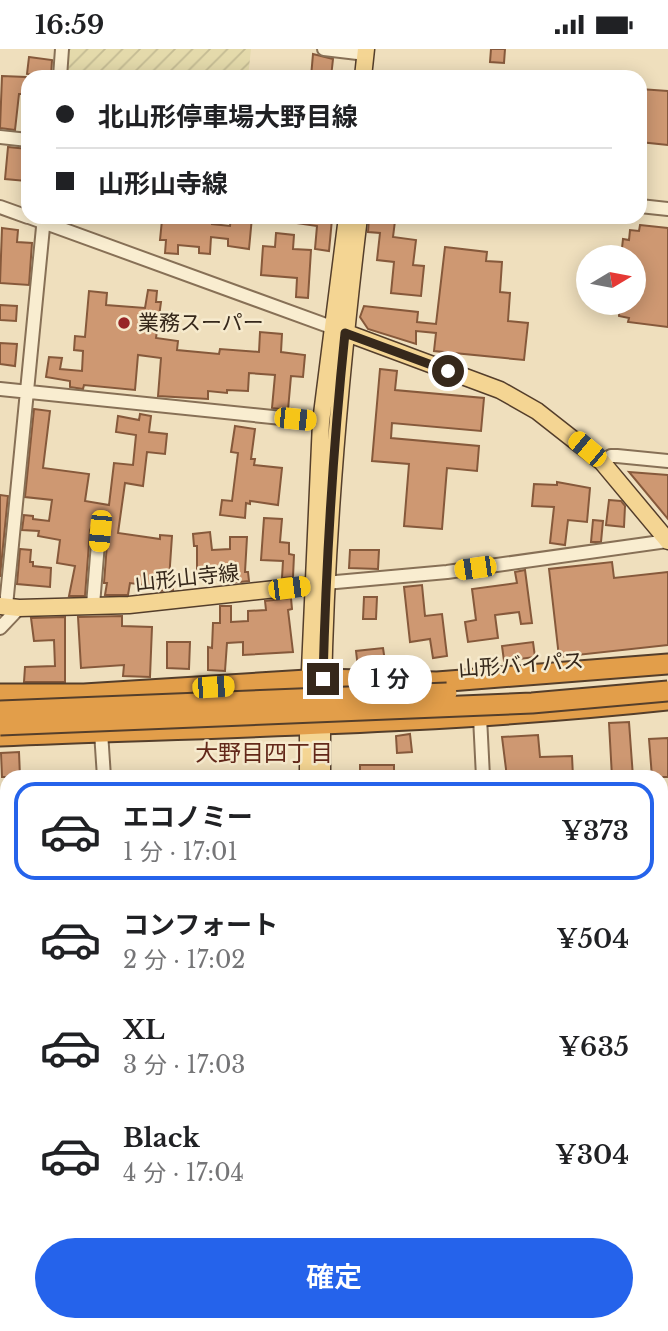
<!DOCTYPE html>
<html lang="ja">
<meta charset="utf-8">
<style>
body{margin:0;font-family:"Libre Baskerville","Noto Sans JP",serif;background:#f2f2f2;color:#202124;height:100vh;display:flex;flex-direction:column;font-size:26px;white-space:nowrap}
*{box-sizing:border-box;margin:0}
p{font-size:23px;color:#757577}
.icon{flex:none;width:38px;height:38px;fill:none;stroke:currentColor;stroke-width:2;stroke-linecap:round;stroke-linejoin:round}
.map{position:relative;flex:1;overflow:hidden}
.sheet{position:absolute;left:0px;top:721px;width:668px;height:562px;display:flex;flex-direction:column;background:#fff;border-radius:21px 21px 0 0;box-shadow:0 4px 18px #0003}
.sheet>*{flex:none}
.banner{position:absolute;left:21px;top:21px;width:626px;height:154px;border-radius:21px;box-shadow:0 4px 18px #0003;display:grid;align-content:center;height:154px;padding:0 35px;background:#fff}
.needle{width:46px;rotate:80deg}
.controls{position:absolute;left:576px;top:196px;display:grid;gap:14px}
.controls a{display:grid;place-items:center;width:70px;height:70px;border-radius:50%;background:#fff;box-shadow:0 4px 18px #0003;font-size:35px}
.end{position:absolute;width:32px;height:32px;margin:-16px;border:9px solid #36281b;background:#fff;box-shadow:0 0 0 4px #fff}
.from{border-radius:50%}
.bubble{position:absolute;height:49px;border-radius:24px;background:#fff;box-shadow:0 4px 18px #0003;font-size:23px;font-weight:600;line-height:49px;text-align:center}
.car{position:absolute;width:21px;height:42px;margin:-21px -10px;border-radius:9px;box-shadow:0 0 5px 2px #0007;background:linear-gradient(#f5c518 24%,#345 0 40%,#f5c518 0 76%,#345 0 86%,#f5c518 0)}
.banner b{display:flex;align-items:center;gap:24px;height:66px;font-size:26px}
.banner b+b{border-top:2px solid #e0e0e0}
.banner i{width:18px;height:18px;background:#202124}
ul{padding:12px 0 0;list-style:none}
li{display:flex;align-items:center;gap:21px;height:98px;margin:0 14px 10px;padding:0 21px;border:4px solid transparent;border-radius:21px}
li div{flex:1}
li b{display:block;font-size:26px}
li em{font-style:normal;font-weight:600}
li.current{border-color:#2563eb}
li>.icon{width:63px;height:63px;stroke-width:1.5}
.button{display:flex;gap:14px;margin-top:auto;padding:14px 35px}
.button a{flex:1;height:80px;border-radius:42px;background:#2563eb;color:#fff;font-size:28px;font-weight:600;line-height:80px;text-align:center}
.status{display:flex;justify-content:space-between;align-items:center;height:49px;padding:0 35px;background:#fff;direction:ltr}
.status svg{height:19px;fill:currentColor}
.map>svg:first-child{display:block}
.farmland{fill:url(#farmland-furrows)}
.lines{fill:none;stroke-linecap:round;stroke-linejoin:round}
.stream{stroke:#698d84;stroke-width:2.5}
.river{stroke:#a1c0b7;stroke-width:18}
.building{fill:#ce9872;stroke:#86593b;stroke-width:2}
.minor-casing{stroke:#877056;stroke-width:16}
.major-casing{stroke:#543e2b;stroke-width:19}
.highway-casing{stroke:#543e2b;stroke-width:23}
.path{stroke:#877056;stroke-width:2;stroke-dasharray:5 3.5;stroke-linecap:butt}
.minor{stroke:#f9edd0;stroke-width:12}
.major{stroke:#f4d593;stroke-width:16}
.highway{stroke:#e29e4a;stroke-width:19}
.highway-bridge-casing{stroke:#543e2b;stroke-width:23;stroke-linecap:butt}
.highway-bridge{stroke:#e29e4a;stroke-width:19}
.route{stroke:#36281b;stroke-width:9}
.poi-dot{fill:#972527;stroke:#f6eacd;stroke-width:2.5}
.labels{text-anchor:middle;stroke-width:5;stroke-linejoin:round;paint-order:stroke}
.poi-label{font-size:21px;fill:#36281b;stroke:#f6eacd;text-anchor:start}
.street-label{font-size:21px;fill:#36281b;stroke:#f6eacd}
.neighbourhood-label{font-size:23px;fill:#63281a;stroke:#f6eacd}
</style>
<div class="status"><b>16:59</b><svg viewBox="0 0 49 12"><path d="M0 12V9h3v3zM5 12V6h3v6zM10 12V3h3v9zM15 12V0h3v12zM26 1h20v11H26zM47 4h2v5h-2z"/></svg></div>
<div class="map">
<svg width="668" height="1282" viewBox="0 0 668 1282">
<defs>
<pattern id="farmland-furrows" width="10" height="10" patternUnits="userSpaceOnUse" patternTransform="scale(1.75)"><rect width="10" height="10" fill="#e4daab"/><path d="M-1 1l2-2M0 10L10 0M9 11l2-2" fill="none" stroke="#c4bb93"/></pattern>
</defs>
<rect width="100%" height="100%" fill="#efdfbd"/>
<!-- farmland -->
<path class="farmland" d="M67,0h184l-3,28h-183z
M662,802h6v107l-6,2z
M0,869h7v204l-7,1z
M668,927v112h-6v-111z
M662,1056h6v226h-14l-1,-6h9z
M0,1100h7v176h111v6h-118z
M148,1276h117l1,6h-117z
M277,1276h223l7,6h-229z"/>
<g class="lines">
<!-- stream -->
<path class="stream" d="M0,775l7,2
M642,1276l1,6"/>
<!-- river -->
<path class="river" d="M662,919l6,-2
M130,1276v6"/>
</g>
<!-- building -->
<path class="building" d="M491,0h14l-1,14 -14,-1z
M313,5l20,5 -2,18h-20z
M29,8l23,3 -1,17 -24,-3z
M2,27l24,1 -1,17h-6l-4,36 -15,-2z
M640,40l28,2v54l-28,-3z
M8,98l20,2 -2,32 -21,-2z
M165,168h47v7l18,2 1,-9h21l-3,32 -21,-3v-7l-17,-2 -1,17 -11,-1v-6l-21,-2v9l-13,-1 1,-13h-6l2,-20 2,1z
M289,168l43,2 -3,32 -14,-2 2,-23 -28,-4z
M369,169l26,3 -2,16 23,3 -3,25 11,1 -3,30 -30,-3 3,-31 -17,-2 3,-27 -12,-1z
M640,176l28,3v99l-40,-5 1,-4 -10,-2 1,-13h14v-46h-13l2,-18 6,1 1,-10 9,1z
M2,179l16,2 -1,12 15,1 -3,42 -29,-2z
M276,184l18,2 -1,14 18,1 -3,48 -12,-1 1,-19 -36,-3 2,-29 12,1z
M445,198l42,5 -1,9 16,1 -2,30 10,1 -2,28 20,2 -4,37 -90,-9 2,-18 -20,-2v13l-48,-15 -8,-12 4,-11 54,6 -1,10 19,2z
M148,241l9,1 -1,11h5l-5,36 22,3 -1,9 42,4 1,-5 39,3 1,-20 22,2 -1,18 24,3 -2,22 -12,-1 -3,34 -16,-2 3,-33 -26,-2 -1,18 -21,-1v3l-19,-2v8l-50,-3 3,-38 -23,-3 -3,35 -51,-5 -1,4 -13,-2v-6l-24,-4 3,-20 13,1 -2,11 22,2 1,-20 -9,-1 1,-14 10,1 4,-46 18,2 -1,12 39,3z
M0,256l17,1 -1,15 -16,-1z
M0,294l17,1 -2,22 -15,-2z
M380,320l17,2 -2,19 89,8 -3,33 -89,-8 -1,15 88,8 -2,25 -30,-3 -5,61 -38,-3 5,-62 -37,-3z
M34,360l16,2 -7,57 46,6 -4,27 24,4 5,-42 19,2 3,-30 -20,-3 2,-16 21,4 1,-6 11,2 -2,16 18,2 -2,20 -18,-2 -4,34 -18,-3 -7,50 42,6v-4l12,1 -3,44h3l1,10 -13,1 -1,-4 -29,-4 -2,12h-23l2,-12h-3l4,-52 -4,-7 -5,-2 -7,4 -2,4 -5,66h-16l6,-30 -18,-3 3,-23 -22,-4 1,-5 -17,-1 2,-15 9,1v3l16,2 3,-21 -27,-3z
M235,377l20,3 -4,30h4l-1,6 28,3 -4,37 -28,-4v3l-4,-1 -1,15 -25,-3 2,-15 10,1 6,-48 -7,-1z
M629,423l39,3v44z
M557,433l33,6 -3,34 -19,-2 -3,25 -15,-2 4,-36 -22,-1 2,-22 23,1z
M0,446l8,1 -8,81z
M609,451l12,1 4,5 -1,21 -18,-2z
M264,469l18,1 -2,23 9,1v11l5,1 -1,22 -11,1 1,-17 -22,-1z
M593,471l10,1 -2,21h-10z
M210,483l2,18 18,-1v-12h17l-2,35h3l1,9 -18,2v-8l-34,1v-30h-3l-1,-12z
M20,500l11,1 -1,12h3v4l18,2 -1,19 -33,-3z
M350,501h29l-1,19 -29,-1z
M612,513l2,16 54,-6v73l-109,12 -10,-88z
M525,521l7,53 -11,1 -2,-12 -24,3 3,23 -30,4 -3,-20 11,-2 -4,-31 45,-6 -2,-11z
M422,536l3,31 17,-2 5,42 -14,2 -3,-19 -20,3 -6,-55z
M364,548h13l-1,22h-13z
M291,549l1,11 -4,1 5,42 -50,3v-13l-16,1 -2,28 -17,-1v-23l4,1 1,-25h7v-17h11v16l17,-1v-10l18,-1 -1,-9z
M122,567v10l30,1 -2,50 -27,-1 1,-11 -43,3 -3,-51z
M65,568v65h-41l1,-15 30,-1 -1,-26 -20,1 -3,-23z
M167,593h23l-1,27 -22,-1z
M533,593l2,15 -31,4 -2,-15z
M383,599l3,20h-28l-2,-17z
M629,673l4,55h-21l-3,-54z
M410,685l2,18 -15,1 -1,-17z
M538,686l2,22 32,-1 1,21h-66l-5,-40z
M668,689v39h-16l-3,-38z
M19,703l1,25h-18l-1,-24z
M360,716h34v12h-34z"/>
<g class="lines">
<!-- minor casing -->
<g class="minor-casing">
<path id="minor" d="M324,0l42,5
M60,28l2,-28
M0,88l28,3
M640,157l28,3
M0,158l28,10
M29,168l305,111
M0,340l321,33
M602,413l9,-6h6l51,5
M325,534l122,-11 221,-31
M93,556l6,-74
M6,557l38,-389
M0,579l19,-20
M480,668l3,60
M101,683l3,45
M662,794h6
M0,856l7,-1
M138,1276v6
M512,1276l1,6"/>
</g>
<!-- major casing -->
<g class="major-casing">
<path id="major" d="M363,28l3,-28
M336,280l164,61 37,21 65,51 66,79
M0,557l19,2 110,-3 183,-20
M323,640c3,-159 17,-314 36,-472
M309,643l12,-270 26,-205
M308,728v-63
M322,728v-62
M533,1276l10,6"/>
</g>
<!-- highway casing -->
<g class="highway-casing">
<path id="highway" d="M0,645h84l239,-15 114,3 231,-18
M0,687c223,-9 446,-12 668,-36"/>
</g>
<!-- path -->
<path class="path" d="M662,1048l6,-1
M0,1089h7"/>
<!-- minor -->
<use href="#minor" class="minor"/>
<!-- major -->
<use href="#major" class="major"/>
<!-- highway -->
<use href="#highway" class="highway"/>
<!-- highway-bridge casing -->
<g class="highway-bridge-casing">
<path id="highway-bridge" d="M0,662l447,-18
M0,676l532,-22 136,-12"/>
</g>
<!-- highway-bridge -->
<use href="#highway-bridge" class="highway-bridge"/>
</g>
<g class="lines">
<!-- route -->
<path class="route" d="M323,630c3,-116 10,-231 22,-346l103,38"/>
</g>
<!-- markers -->
<circle class="poi-dot" cx="124" cy="274" r="7"/>
<g class="labels">
<!-- poi labels -->
<g class="poi-label">
<text x="138" y="281">業務スーパー</text>
</g>
<!-- street labels -->
<g class="street-label">
<text transform="translate(187 529) rotate(-6)" y="7">山形山寺線</text>
<text transform="translate(521 616) rotate(-4)" y="7">山形バイパス</text>
</g>
<!-- neighbourhood labels -->
<g class="neighbourhood-label">
<text x="264" y="712">大野目四丁目</text>
</g>
</g>
</svg>
<div class="controls">
<a><svg class="needle" viewBox="-14 -14 28 28"><path d="M0-13l5 13h-10z" fill="#e53935"/><path d="M0 13l5-13h-10z" fill="#757577"/></svg></a>
</div>
<i class="end from" style="left:448px;top:322px"></i>
<i class="end" style="left:323px;top:630px"></i>
<div class="bubble" style="left:348px;top:606px;width:84px">1 分</div>
<i class="car" style="left:295px;top:370px;rotate:96deg"></i>
<i class="car" style="left:587px;top:400px;rotate:310deg"></i>
<i class="car" style="left:100px;top:482px;rotate:185deg"></i>
<i class="car" style="left:475px;top:519px;rotate:262deg"></i>
<i class="car" style="left:289px;top:539px;rotate:83deg"></i>
<i class="car" style="left:213px;top:638px;rotate:86deg"></i>
<div class="banner">
<b><i class="from"></i>北山形停車場大野目線</b>
<b><i></i>山形山寺線</b>
</div>
<section class="sheet">
<ul>
<li class="current"><svg class="icon" aria-label="car" viewBox="0 0 24 24"><path d="M5 17H2v-5l4-1 3-4h7l3 4 3 1v5h-3M9 17h6M6 11h13"/><circle cx="7" cy="17" r="2"/><circle cx="17" cy="17" r="2"/></svg><div><b>エコノミー</b><p>1 分 · 17:01</p></div><em>¥373</em></li>
<li><svg class="icon" aria-label="car" viewBox="0 0 24 24"><path d="M5 17H2v-5l4-1 3-4h7l3 4 3 1v5h-3M9 17h6M6 11h13"/><circle cx="7" cy="17" r="2"/><circle cx="17" cy="17" r="2"/></svg><div><b>コンフォート</b><p>2 分 · 17:02</p></div><em>¥504</em></li>
<li><svg class="icon" aria-label="car" viewBox="0 0 24 24"><path d="M5 17H2v-5l4-1 3-4h7l3 4 3 1v5h-3M9 17h6M6 11h13"/><circle cx="7" cy="17" r="2"/><circle cx="17" cy="17" r="2"/></svg><div><b>XL</b><p>3 分 · 17:03</p></div><em>¥635</em></li>
<li><svg class="icon" aria-label="car" viewBox="0 0 24 24"><path d="M5 17H2v-5l4-1 3-4h7l3 4 3 1v5h-3M9 17h6M6 11h13"/><circle cx="7" cy="17" r="2"/><circle cx="17" cy="17" r="2"/></svg><div><b>Black</b><p>4 分 · 17:04</p></div><em>¥304</em></li>
</ul>
<div class="button"><a>確定</a></div>
</section>
</div>
